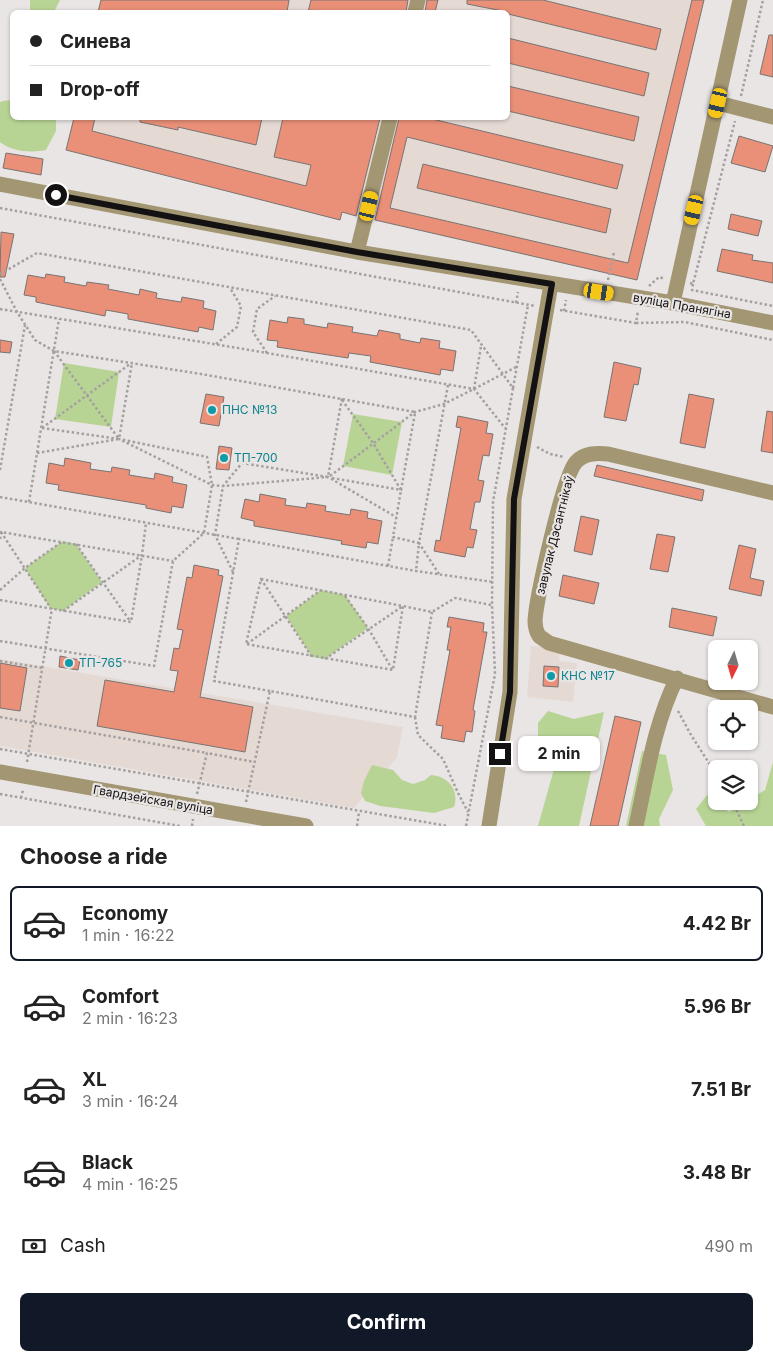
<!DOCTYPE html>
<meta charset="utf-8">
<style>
body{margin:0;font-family:Inter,sans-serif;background:#f2f2f2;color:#222;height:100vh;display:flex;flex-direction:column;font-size:19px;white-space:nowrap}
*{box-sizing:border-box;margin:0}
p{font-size:16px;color:#767676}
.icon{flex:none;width:28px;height:28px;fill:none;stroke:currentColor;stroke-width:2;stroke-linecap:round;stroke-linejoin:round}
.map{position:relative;height:826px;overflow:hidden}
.details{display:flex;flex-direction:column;background:#fff;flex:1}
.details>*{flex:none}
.hud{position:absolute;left:10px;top:10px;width:500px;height:110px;border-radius:8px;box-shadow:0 1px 4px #0004;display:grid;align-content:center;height:110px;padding:0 20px;background:#fff}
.needle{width:32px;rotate:185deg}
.tools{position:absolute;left:708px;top:640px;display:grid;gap:10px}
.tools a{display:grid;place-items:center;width:50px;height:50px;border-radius:8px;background:#fff;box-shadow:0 1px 4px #0004;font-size:25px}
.end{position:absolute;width:22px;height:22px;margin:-11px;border:6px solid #131111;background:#fff;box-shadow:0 0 0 2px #fff}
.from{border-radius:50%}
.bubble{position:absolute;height:35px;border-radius:8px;background:#fff;box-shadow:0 1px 4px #0004;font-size:16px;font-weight:700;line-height:35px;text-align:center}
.car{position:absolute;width:15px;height:30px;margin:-15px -8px;border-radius:6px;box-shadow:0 0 4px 1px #0007;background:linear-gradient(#f5c518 24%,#345 0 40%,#f5c518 0 76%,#345 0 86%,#f5c518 0)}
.hud b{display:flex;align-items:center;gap:18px;height:48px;font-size:19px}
.hud b+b{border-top:1px solid #e0e0e0}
.hud i{width:12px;height:12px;background:#222}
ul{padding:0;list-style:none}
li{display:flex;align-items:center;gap:15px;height:75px;margin:0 10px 8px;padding:0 10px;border:2px solid transparent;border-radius:8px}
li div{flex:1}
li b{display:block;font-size:19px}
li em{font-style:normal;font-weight:700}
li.active{border-color:#111827}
li>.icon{width:45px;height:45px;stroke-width:1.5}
h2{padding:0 20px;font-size:22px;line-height:60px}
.pay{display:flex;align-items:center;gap:12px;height:55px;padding:0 20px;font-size:19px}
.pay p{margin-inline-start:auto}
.action{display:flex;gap:10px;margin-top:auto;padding:10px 20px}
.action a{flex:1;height:58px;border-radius:8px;background:#111827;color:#fff;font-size:20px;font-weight:700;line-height:58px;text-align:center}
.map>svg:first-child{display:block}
.built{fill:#e5d9d4}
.green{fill:#b8d495}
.building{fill:#ea9078;stroke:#777473}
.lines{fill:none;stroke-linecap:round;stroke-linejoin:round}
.path{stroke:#a3a09f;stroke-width:2.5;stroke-dasharray:2.5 2.5;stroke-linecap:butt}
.minor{stroke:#a39672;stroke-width:15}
.route{stroke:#131111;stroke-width:6}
.culture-dot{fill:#0f9aa8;stroke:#e9e5e4;stroke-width:2}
.labels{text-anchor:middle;stroke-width:4.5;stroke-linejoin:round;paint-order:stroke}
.street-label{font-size:12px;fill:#131111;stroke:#e9e5e4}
.culture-label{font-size:12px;fill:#0d838f;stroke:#e9e5e4;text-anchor:start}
</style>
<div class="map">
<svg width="773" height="826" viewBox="0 0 773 826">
<rect width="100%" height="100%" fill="#e9e5e4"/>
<!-- built -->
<path class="built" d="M100,0h604l-67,280 -294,-68 -3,8 -274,-70 7,-32h435v-106h-410z
M531,646l29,2 -1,13 18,2 -4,39 -46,-5z
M0,659l403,68 -6,30 -43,51 -354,-62z"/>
<!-- green -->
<path class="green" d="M30,0h30l-6,12h-24z
M12,100v18h44v13l-10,19c-16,3 -33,2 -46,-8v-40l3,-1z
M64,363l55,9 -8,55 -56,-8z
M353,414l49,8 -10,53 -49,-9z
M63,541l13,3 26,38 -39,29 -13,-3 -25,-40z
M321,590l24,5 23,33 -43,31 -13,-2 -26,-41z
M548,711l26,8 30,-7 -25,114h-41l16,-57 -4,-20 -12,-9v-17z
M642,751l24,4 7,35 -14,29 1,7h-34z
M773,762v64h-67l-10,-17 11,-14 22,17 36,-22z
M372,765l21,5 9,10 11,4 12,-4 6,-5c16,1 29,14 23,32l-20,6 -54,-7 -15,-5 -4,-8 3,-12z"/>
<!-- building -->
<path class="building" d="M101,0h188l-2,12h-189z
M311,0h97l-2,12h-98z
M427,0h11l-3,12h-10z
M467,0h76l118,29 -5,21 -148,-36v-2l-41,-8z
M692,0h12l-67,280 -262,-60 24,-102h29l195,47 -6,24 -210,-52 -17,71 238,55z
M769,35h4v42l-13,-3z
M508,38l141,35 -5,23 -136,-33z
M508,86l131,31 -5,24 -126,-30z
M74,118h21l-3,13 214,55 5,-21 -37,-8 9,-39h97l-24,98 -14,-4 -2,8 -274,-70z
M140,118h122l-6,27 -78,-18v3l-38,-8z
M739,136l34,10 -8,26 -34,-9z
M6,153l37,6 -2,16 -38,-7z
M423,164l188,45 -5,24 -189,-45z
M731,214l31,7 -4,15 -30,-7z
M1,232l13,2 -9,43h-5z
M722,249l31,6 -1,5 21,3v20l-56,-12z
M46,274l19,3 -1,5 22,4 1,-4 22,3 -1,4 31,6 1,-6 17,4 -1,5 25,4 1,-5 22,4 -1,7 13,3 -3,19 -14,-3 -1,5 -70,-13v-5l-22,-4 -1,6 -69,-14v-5l-12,-2 4,-20 17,3z
M288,317l16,2v5l23,4 1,-5 25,4 -1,5 25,4 2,-6 21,4v5l20,4 1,-5 19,3 -1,7 17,3 -3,20 -12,-2 -1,6 -70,-13 1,-6 -22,-3 -1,5 -71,-11 1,-6 -11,-1 3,-20 17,3z
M0,340l12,2 -2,11 -10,-1z
M614,362l27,6 -3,17 -4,-1 -8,37 -22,-4z
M206,394l18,3 -5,29 -19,-3z
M689,394l25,5 -9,49 -25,-5z
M767,411l6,1v41l-12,-2z
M458,416l30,6 -2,11 7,1 -4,22 -6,-1 -5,25 6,1 -4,21h-5l-5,27 7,1 -4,18 -6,-1 -2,10 -31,-6 2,-11 4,1 21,-113 -5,-1z
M219,446l13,2 -3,22 -13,-1z
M65,458l26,5 -1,6 21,3 1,-5 18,3 -1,5 25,4 1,-6 18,4 -1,5 15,3 -4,23 -11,-2 -1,7 -25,-5v-3l-88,-15 1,-5 -13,-2 3,-20 15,3z
M597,465l107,25 -2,11 -108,-25z
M260,494l26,5 -1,6 21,3 1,-5 19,3 -1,5 25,4 1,-6 17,3 -1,6 15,3 -4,23 -11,-2 -1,6 -25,-4 1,-3 -88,-15v-5l-13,-3 4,-19 14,3z
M581,516l18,4 -7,35 -18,-4z
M657,534l18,3 -7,35 -18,-3z
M739,545l17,4 -6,29 14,3 -3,15 -32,-7z
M194,565l25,5 -1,5 5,1 -23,121 53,10 -8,45 -148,-26 8,-46 69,12 4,-21 -8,-1 4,-22 5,1 4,-19 -6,-1 10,-52 5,1z
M563,575l36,8 -5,21 -35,-8z
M672,608l45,9 -4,19 -44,-9z
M449,617l35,6 -1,9h4l-14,78 2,1 -3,21 -6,-1 -2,11 -23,-4 2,-12 -7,-1 14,-75h-3l4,-23h-4z
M60,656l20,4 -2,10 -19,-3z
M0,663l27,5 -7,43 -20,-3z
M544,666l15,1 -1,20 -15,-1z
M615,716l26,6 -23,104h-28z"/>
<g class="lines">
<!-- path -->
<path class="path" d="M741,96l22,-96
M0,208l535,98
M0,274l37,-21 434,77 42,58 15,-83
M0,279l17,33 18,28 19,11
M608,280l6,-28
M690,283l3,1 42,-163
M693,284l-1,6 81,16
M649,286l10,-9 6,2
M516,303l2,-11
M0,309l244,40 230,40 31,39
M560,310l76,13 2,-12
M564,311l2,-11
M636,323l49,-1 88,18
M216,344l21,-17 4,-21 -11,-18
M267,353l-14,-21 4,-23 18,-13
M474,389l44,-23
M342,400l31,43 28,47 -8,47 26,6 -3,28
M42,428l77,11 13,-76
M42,428l88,-64
M537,447l13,7 14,3
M37,453l82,-14 -65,-88 147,23 214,38
M0,470l25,-145
M330,476l85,-64 29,-8 30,-15 7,-43
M332,478l69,12 14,-77
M0,497l239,42
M29,502l30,-183
M1,532l49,75
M0,539l1,-7 172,29
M76,544l54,77
M388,566l5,-29
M233,572l-18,-37 8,-49 19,-23 86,14 14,-79
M439,574l-20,-31 29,-158
M261,579l142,27 -10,64 -147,-26z
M261,579l51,78
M0,590l25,-22 38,-27
M345,596l23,32 24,41
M0,600l131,22 11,-67
M63,611l79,-56 4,-32
M0,641l154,25 19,-105 31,-28 8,-48 -5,-28 -88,-18 93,46 11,1 105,-9 68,40
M247,644l74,-54
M325,659l78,-53 29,6 23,-14 36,7
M0,661l43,7
M270,691l-56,-10 25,-142 177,32 77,11
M678,711l13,24 25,39
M0,717l207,36
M415,717l3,18 25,24 15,34 10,19
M0,749l448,77
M27,762l25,-154
M0,794l180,32
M197,794l10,-41 47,9
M21,798l2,-8
M732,801l12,25
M246,802l24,-111 145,26 17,-105
M192,826l1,-7
M357,826l2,-14
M466,826l29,-152 -3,-69 1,-103 20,-114"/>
<!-- minor -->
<path class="minor" d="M415,12l3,-12
M718,103l55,14
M0,184l357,68 316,51 100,20
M357,252l33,-134
M673,303l67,-303
M773,493l-165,-39c-12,-1 -24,-1 -32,8 -13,14 -40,137 -41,159 0,5 1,10 4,15l10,7 224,64
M0,772l306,54
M489,826l21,-134 4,-193 37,-215
M636,826c11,-50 18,-102 41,-148"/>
</g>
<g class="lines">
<!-- route -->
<path class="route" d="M56,195l301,57 195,32 -38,215 -4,193 -10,62"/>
</g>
<!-- markers -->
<g class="culture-dot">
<circle cx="212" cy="410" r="5"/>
<circle cx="224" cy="458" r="5"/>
<circle cx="69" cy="663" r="5"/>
<circle cx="551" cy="676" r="5"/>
</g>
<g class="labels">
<!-- street labels -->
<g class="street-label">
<text transform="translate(682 306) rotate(10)" y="4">вуліца Пранягіна</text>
<text transform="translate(555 535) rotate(-76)" y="4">завулак Дэсантнікаў</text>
<text transform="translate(153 800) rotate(10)" y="4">Гвардзейская вуліца</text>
</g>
<!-- culture labels -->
<g class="culture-label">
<text x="222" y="414">ПНС №13</text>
<text x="234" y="462">ТП-700</text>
<text x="79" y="667">ТП-765</text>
<text x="561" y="680">КНС №17</text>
</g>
</g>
</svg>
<div class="tools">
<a><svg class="needle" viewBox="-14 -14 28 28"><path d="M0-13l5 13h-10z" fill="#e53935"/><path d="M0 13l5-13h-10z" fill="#767676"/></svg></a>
<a><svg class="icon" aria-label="locate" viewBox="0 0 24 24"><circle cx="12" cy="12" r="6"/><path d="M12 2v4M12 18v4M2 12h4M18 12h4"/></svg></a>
<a><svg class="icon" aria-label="layers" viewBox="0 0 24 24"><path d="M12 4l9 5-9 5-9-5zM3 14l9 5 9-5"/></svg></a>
</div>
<i class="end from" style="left:56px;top:195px"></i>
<i class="end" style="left:500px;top:754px"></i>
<div class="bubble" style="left:518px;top:736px;width:82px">2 min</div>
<i class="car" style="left:718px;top:103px;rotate:193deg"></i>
<i class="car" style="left:369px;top:206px;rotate:13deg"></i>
<i class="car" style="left:694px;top:210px;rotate:193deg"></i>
<i class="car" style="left:599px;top:292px;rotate:99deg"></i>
<div class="hud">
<b><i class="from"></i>Синева</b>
<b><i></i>Drop-off</b>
</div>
</div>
<section class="details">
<h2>Choose a ride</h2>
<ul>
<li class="active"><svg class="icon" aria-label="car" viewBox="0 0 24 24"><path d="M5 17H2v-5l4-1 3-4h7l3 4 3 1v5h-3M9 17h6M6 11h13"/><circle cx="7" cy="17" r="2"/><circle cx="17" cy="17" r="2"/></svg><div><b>Economy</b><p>1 min · 16:22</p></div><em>4.42 Br</em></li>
<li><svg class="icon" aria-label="car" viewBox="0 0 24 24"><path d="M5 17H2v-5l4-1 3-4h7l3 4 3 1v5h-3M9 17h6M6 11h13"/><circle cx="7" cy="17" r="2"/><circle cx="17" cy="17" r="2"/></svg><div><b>Comfort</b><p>2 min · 16:23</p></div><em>5.96 Br</em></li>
<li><svg class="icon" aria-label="car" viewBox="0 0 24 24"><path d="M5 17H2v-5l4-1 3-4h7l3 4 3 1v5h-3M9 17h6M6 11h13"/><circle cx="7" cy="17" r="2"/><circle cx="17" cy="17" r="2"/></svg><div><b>XL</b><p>3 min · 16:24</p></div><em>7.51 Br</em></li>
<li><svg class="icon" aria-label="car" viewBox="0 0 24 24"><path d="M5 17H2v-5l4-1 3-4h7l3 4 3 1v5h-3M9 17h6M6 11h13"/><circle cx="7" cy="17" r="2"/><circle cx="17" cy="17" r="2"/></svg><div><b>Black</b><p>4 min · 16:25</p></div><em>3.48 Br</em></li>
</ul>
<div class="pay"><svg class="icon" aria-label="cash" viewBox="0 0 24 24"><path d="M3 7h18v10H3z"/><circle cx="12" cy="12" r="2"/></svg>Cash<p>490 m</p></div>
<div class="action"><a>Confirm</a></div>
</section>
